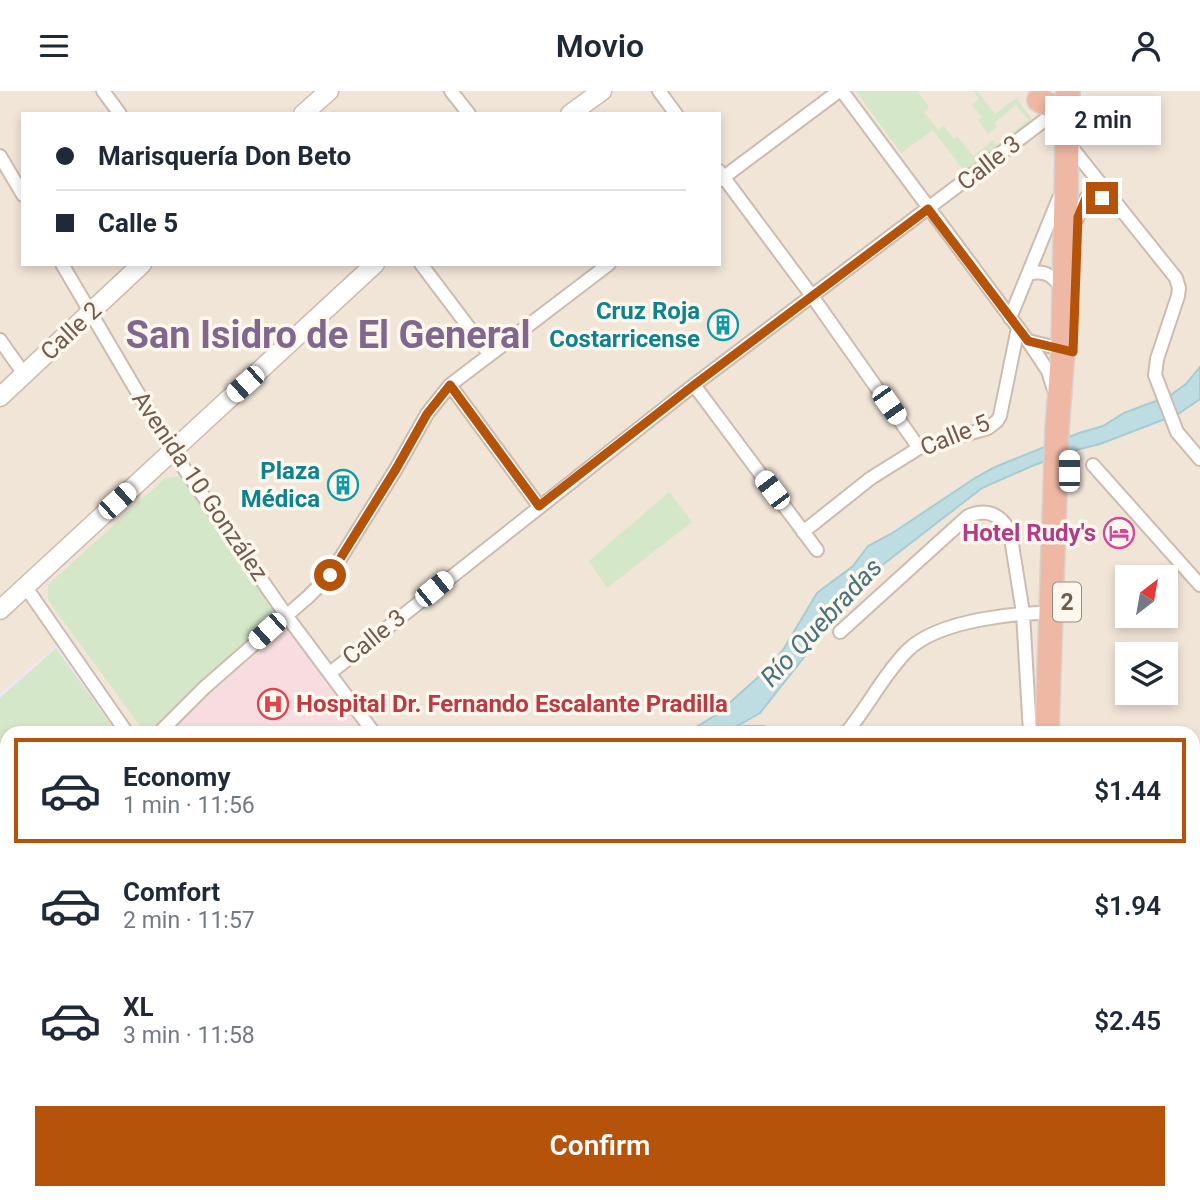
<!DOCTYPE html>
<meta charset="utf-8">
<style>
body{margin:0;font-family:Roboto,sans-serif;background:#f6f6f7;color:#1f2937;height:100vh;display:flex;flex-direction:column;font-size:26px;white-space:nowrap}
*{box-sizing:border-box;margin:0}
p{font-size:23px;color:#747a83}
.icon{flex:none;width:38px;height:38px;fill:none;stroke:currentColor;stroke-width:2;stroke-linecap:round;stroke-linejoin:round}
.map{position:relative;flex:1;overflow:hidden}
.details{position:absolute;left:0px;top:635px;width:1200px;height:474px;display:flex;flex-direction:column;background:#fff;border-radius:21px 21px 0 0;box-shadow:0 4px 10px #0003}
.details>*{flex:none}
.hud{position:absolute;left:21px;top:21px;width:700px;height:154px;border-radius:0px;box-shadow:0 4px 10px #0003;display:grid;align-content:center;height:154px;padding:0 35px;background:#fff}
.needle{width:46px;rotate:31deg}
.tools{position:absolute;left:1115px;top:474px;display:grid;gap:14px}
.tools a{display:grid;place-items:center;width:63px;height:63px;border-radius:0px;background:#fff;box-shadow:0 4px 10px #0003;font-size:35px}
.end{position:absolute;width:32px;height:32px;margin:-16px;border:9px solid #b45309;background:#fff;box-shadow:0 0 0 4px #fff}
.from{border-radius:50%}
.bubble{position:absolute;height:49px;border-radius:0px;background:#fff;box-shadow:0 4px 10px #0003;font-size:23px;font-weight:600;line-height:49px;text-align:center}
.car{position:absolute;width:21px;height:42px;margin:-21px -10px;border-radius:9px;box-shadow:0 0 5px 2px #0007;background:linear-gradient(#fff 24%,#345 0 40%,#fff 0 76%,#345 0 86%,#fff 0)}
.hud b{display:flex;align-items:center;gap:24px;height:66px;font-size:26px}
.hud b+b{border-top:2px solid #e0e1e3}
.hud i{width:18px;height:18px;background:#1f2937}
ul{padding:12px 0 0;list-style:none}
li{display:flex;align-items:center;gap:21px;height:105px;margin:0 14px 10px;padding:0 21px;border:4px solid transparent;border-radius:0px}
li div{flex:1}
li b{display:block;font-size:26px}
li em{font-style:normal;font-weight:600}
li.selected{border-color:#b45309}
li>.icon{width:63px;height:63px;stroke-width:1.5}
.button{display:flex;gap:14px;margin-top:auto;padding:14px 35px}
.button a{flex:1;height:80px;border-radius:0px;background:#b45309;color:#fff;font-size:28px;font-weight:600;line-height:80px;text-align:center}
header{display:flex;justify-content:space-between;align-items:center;height:91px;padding:0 35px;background:#fff;font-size:32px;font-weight:600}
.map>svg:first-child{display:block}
.residential{fill:#f1e5d7;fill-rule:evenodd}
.education{fill:#f0e5f7}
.medical{fill:#f7dce0}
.green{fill:#d4e7c8}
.water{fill:#bedde2;stroke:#a6ccd3;stroke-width:2}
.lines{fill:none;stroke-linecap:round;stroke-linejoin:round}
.river{stroke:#bedde2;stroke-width:19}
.street-casing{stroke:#ccbcaf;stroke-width:16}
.secondary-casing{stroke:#cebcad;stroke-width:21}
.highway-casing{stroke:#d8d1cd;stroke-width:26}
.street{stroke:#fff;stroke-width:12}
.secondary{stroke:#fff;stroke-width:18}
.highway{stroke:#efb8a5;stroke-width:23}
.route{stroke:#b45309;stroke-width:9}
.labels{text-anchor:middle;stroke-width:7;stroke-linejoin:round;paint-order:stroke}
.shield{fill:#fdf7ee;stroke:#9c8a7e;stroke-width:2}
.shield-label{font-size:23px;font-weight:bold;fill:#725b4e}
.street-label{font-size:24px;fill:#725b4e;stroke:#fdf7ee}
.culture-label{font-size:24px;font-weight:bold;fill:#0d838f;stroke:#fdf7ee;text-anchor:end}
.hotel-label{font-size:24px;font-weight:bold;fill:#b23c85;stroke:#fdf7ee;text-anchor:end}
.health-label{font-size:24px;font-weight:bold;fill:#be3a42;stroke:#fdf7ee;text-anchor:start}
.water-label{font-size:26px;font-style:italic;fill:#47737c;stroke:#fdf7ee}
.town-label{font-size:38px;font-weight:bold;fill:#81668e;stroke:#fdf7ee}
</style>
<header><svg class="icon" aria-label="menu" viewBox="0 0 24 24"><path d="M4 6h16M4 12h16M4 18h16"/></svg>Movio<svg class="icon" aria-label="person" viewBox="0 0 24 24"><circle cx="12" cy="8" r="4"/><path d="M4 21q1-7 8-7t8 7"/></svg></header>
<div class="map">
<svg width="1200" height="1109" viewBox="0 0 1200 1109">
<rect width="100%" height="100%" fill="#faf3e8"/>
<!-- residential -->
<path class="residential" d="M0,0h1200v1109h-1200zM23,23h696v150h-696zM1127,486h39v39h-39zM1127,564h39v38h-39zM7,642h1187v460h-1187z"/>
<!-- education -->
<path class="education" d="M57,554l62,88h-112v209l-7,11v-259z"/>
<!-- medical -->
<path class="medical" d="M290,537l76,105h-196l62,-58z"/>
<!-- green -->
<path class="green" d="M856,0h61l12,16 -5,5 14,18 6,-4 10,13 3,-3 16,20 20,-16 4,5 31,-25 -12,-15 -22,18 3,4 -9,7 -10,-14 4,-3 -10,-12 7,-6 -6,-8h4l18,23 21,-16 17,22 -68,52 -32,-42 -32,23z
M181,385l94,132 -1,10 -125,112h-6l-95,-130v-15l117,-107z
M669,401l23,30 -85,66 -18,-27z
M56,557l61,85h-110v20l-7,-8v-47z
M875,1103h126l2,6h-155z"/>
<!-- water -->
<path class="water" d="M1200,276v32l-22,15 -78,30 -28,7 -40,15 -50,22 -101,78 -27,28 -94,119 -35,20h-39l30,-18 48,-43 19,-22 34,-57 36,-27 15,-20 23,-12 84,-56 20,-11 84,-34 24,-7 21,-13 45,-17 17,-12z"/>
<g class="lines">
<!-- river -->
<path class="river" d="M1194,949l6,-4
M837,1109l19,-7"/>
<!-- street casing -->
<g class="street-casing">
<path id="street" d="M103,0l17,23
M451,0l18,23
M659,0l17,23
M842,0l186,250 20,30 6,19
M1068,52l108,135 3,10 -1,8 -21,63 -2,16 22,57 23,27
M0,65l23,39
M719,80l93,125 107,152
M720,89l119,-89
M1078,126l8,-19 7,-2 22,8
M62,173l110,187 114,164 88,118
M421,173l68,90
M1029,183c17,-5 24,3 34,15
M1010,227l49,-120
M0,249l24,34
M1028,250l38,9
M450,294l89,121
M694,294l123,165
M1093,374l107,120
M803,441l68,-54 48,-30 69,-20 9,-7 3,-5 18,-88
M25,495l102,147
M840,541l128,-116c19,-8 33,-2 42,16l13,81 7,120
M330,582l364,-288 356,-269
M159,642l45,-45 105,-92 21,-21 66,-106 31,-55 23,-29 159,-121
M744,642h19
M846,642c22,-26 37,-58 61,-82 31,-32 117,-40 160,-38
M1194,703l6,-3
M0,888l7,9
M0,969l7,-5
M146,1102l4,7
M290,1102l4,7
M528,1102l5,7
M20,1109l9,-7
M490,1109l9,-7
M691,1109l8,-7"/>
</g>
<!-- secondary casing -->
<g class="secondary-casing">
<path id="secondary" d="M303,23l26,-23
M570,23l32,-23
M0,306l142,-133
M0,519l375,-346"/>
</g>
<!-- highway casing -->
<g class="highway-casing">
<path id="highway" d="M1039,9l19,9 9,-8
M1047,642l10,-303 6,-81 5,-258
M1049,1102v7
M1032,1109v-7"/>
</g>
<!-- street -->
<use href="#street" class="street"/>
<!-- secondary -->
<use href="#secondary" class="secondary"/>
<!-- highway -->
<use href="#highway" class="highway"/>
</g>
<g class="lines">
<!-- route -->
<path class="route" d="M330,484l66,-106 31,-55 23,-29 89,121 155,-121 234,-176 100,132 45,11 5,-135 8,-19 7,-2 9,2"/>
</g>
<!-- icons -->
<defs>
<g id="building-ring" transform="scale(1.575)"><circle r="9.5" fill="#fdf7ee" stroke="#0f9aa8" stroke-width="1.5"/><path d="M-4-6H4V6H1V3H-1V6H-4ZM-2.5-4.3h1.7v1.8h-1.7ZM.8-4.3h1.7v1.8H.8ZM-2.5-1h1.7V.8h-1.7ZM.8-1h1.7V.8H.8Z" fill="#0f9aa8"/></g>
<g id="hotel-ring" transform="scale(1.575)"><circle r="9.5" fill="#fdf7ee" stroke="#d1479c" stroke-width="1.5"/><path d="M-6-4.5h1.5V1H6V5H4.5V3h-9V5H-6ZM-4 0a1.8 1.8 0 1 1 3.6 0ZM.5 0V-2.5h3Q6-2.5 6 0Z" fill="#d1479c"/></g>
<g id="hospital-ring" transform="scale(1.575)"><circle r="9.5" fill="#fdf7ee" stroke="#e0444e" stroke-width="1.5"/><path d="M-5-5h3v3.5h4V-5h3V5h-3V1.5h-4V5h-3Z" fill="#e0444e"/></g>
</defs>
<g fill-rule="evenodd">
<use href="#building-ring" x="723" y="234"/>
<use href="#building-ring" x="343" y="394"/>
<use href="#hotel-ring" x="1119" y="442"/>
<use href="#hospital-ring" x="273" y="613"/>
</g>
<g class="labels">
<!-- shield labels -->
<rect class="shield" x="1053" y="491.5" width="28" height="39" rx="5"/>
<g class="shield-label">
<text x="1067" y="519">2</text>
</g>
<!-- street labels -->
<g class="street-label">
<text transform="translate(989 72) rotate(-38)" y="8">Calle 3</text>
<text transform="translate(71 240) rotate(-43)" y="8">Calle 2</text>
<text transform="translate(955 344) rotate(-22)" y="8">Calle 5</text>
<text transform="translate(200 395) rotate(56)" y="8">Avenida 10 González</text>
<text transform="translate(374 546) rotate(-39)" y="8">Calle 3</text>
</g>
<!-- culture labels -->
<g class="culture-label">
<text x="700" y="228">Cruz Roja<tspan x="700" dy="28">Costarricense</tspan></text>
<text x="320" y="388">Plaza<tspan x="320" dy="28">Médica</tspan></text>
</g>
<!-- hotel labels -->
<g class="hotel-label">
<text x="1096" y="450">Hotel Rudy's</text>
</g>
<!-- health labels -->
<g class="health-label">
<text x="296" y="621">Hospital Dr. Fernando Escalante Pradilla</text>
</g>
<!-- water labels -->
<g class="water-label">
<text transform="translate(821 531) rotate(-47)" y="9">Río Quebradas</text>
</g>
<!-- town labels -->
<g class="town-label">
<text x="328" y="257">San Isidro de El General</text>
</g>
</g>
</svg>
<div class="tools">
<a><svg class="needle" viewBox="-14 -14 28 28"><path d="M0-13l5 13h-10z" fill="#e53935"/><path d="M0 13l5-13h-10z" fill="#747a83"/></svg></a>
<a><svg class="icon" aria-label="layers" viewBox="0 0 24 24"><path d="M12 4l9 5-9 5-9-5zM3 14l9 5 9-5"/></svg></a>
</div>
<i class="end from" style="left:330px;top:484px"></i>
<i class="end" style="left:1102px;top:107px"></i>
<div class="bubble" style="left:1045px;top:5px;width:116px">2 min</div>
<i class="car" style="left:245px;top:293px;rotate:228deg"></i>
<i class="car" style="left:889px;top:314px;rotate:145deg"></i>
<i class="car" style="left:1069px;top:380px;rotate:0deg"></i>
<i class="car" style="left:772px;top:399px;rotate:323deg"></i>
<i class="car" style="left:117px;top:410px;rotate:48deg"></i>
<i class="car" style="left:434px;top:498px;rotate:51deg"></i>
<i class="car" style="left:267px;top:540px;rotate:228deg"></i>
<div class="hud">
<b><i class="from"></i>Marisquería Don Beto</b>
<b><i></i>Calle 5</b>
</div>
<section class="details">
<ul>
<li class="selected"><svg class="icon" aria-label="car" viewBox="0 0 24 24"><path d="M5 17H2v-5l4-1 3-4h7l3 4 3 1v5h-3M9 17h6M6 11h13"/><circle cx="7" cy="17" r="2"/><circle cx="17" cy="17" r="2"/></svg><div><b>Economy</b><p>1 min · 11:56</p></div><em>$1.44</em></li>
<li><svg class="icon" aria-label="car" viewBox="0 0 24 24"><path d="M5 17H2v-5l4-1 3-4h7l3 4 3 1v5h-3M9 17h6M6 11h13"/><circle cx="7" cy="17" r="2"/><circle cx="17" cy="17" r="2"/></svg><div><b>Comfort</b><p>2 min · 11:57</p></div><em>$1.94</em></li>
<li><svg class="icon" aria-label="car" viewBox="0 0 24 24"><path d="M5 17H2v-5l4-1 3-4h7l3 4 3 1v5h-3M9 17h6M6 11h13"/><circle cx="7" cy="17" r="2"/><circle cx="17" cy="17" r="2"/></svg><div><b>XL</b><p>3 min · 11:58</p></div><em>$2.45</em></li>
</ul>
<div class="button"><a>Confirm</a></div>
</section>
</div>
